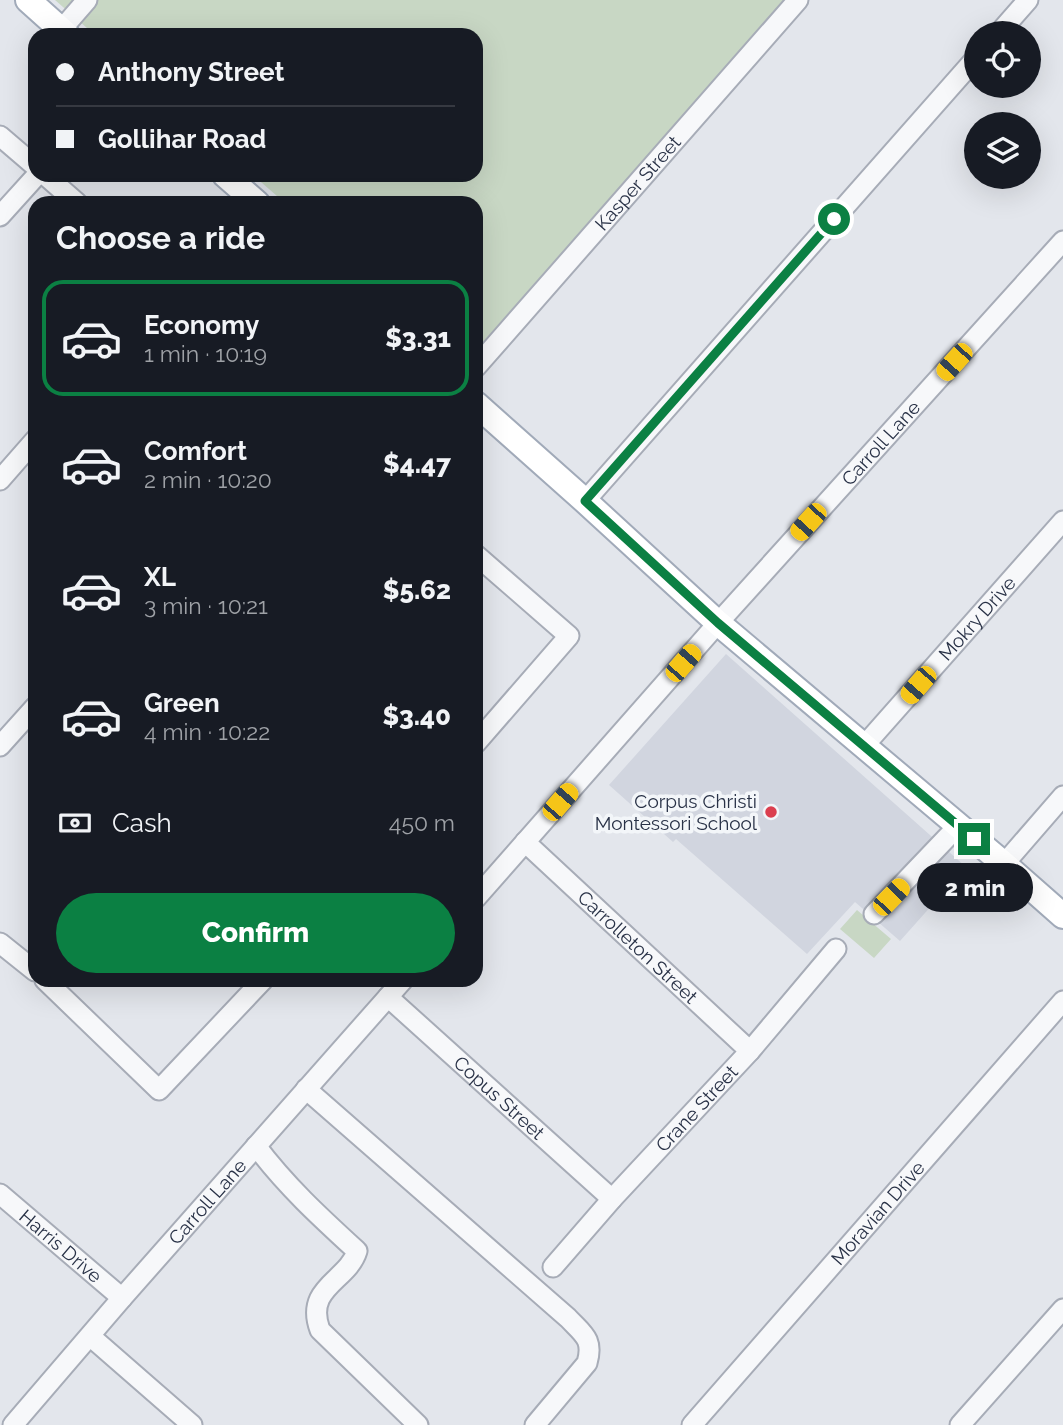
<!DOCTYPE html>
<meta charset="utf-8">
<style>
body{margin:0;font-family:Raleway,sans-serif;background:#242831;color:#f1f3f6;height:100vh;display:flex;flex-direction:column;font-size:26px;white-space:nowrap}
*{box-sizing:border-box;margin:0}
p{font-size:23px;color:#9ea1a6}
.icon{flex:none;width:38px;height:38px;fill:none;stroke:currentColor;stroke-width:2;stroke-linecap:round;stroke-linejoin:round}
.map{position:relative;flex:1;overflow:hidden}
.drawer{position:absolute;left:28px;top:196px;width:455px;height:791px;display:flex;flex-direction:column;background:#171b24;border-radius:21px;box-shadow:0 7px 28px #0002}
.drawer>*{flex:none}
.hud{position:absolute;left:28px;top:28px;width:455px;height:154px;border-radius:21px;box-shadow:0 7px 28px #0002;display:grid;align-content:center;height:154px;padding:0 28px;background:#171b24}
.fabs{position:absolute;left:964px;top:21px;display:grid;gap:14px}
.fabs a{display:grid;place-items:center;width:77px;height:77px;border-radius:50%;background:#171b24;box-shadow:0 7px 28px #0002;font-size:35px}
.end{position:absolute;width:32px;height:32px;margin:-16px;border:9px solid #0b8043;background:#fff;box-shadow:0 0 0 4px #fff}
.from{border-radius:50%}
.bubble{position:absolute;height:49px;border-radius:24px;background:#171b24;box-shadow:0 7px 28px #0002;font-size:23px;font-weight:800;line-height:49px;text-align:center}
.car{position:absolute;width:21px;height:42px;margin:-21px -10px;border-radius:9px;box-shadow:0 0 5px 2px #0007;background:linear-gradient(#f5c518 24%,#345 0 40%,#f5c518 0 76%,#345 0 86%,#f5c518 0)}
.hud b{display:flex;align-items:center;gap:24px;height:66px;font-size:26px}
.hud b+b{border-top:2px solid #363941}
.hud i{width:18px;height:18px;background:#f1f3f6}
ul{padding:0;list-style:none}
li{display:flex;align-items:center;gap:21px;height:116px;margin:0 14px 10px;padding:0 14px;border:4px solid transparent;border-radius:21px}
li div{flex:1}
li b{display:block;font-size:26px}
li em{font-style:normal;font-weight:800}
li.on{border-color:#0b8043}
li>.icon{width:63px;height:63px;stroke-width:1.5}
h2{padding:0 28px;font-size:32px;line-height:84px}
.pay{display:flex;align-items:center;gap:18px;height:77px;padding:0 28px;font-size:26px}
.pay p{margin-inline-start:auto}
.button{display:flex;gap:14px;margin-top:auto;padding:14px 28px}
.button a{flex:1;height:80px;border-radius:42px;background:#0b8043;color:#fff;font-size:28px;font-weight:800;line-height:80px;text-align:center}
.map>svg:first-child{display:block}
.built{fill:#d1d5df}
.green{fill:#c8d7c4}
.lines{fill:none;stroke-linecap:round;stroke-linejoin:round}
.minor-casing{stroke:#a7acb7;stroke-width:23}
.major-casing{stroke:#a1aab9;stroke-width:28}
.minor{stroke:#f7f8fa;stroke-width:19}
.major{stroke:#fff;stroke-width:24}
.route{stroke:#0b8043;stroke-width:9}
.poi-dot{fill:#db3f4f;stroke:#f3f6f9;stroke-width:2.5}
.labels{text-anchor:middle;stroke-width:7;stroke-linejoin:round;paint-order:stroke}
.street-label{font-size:19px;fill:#293247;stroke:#f3f6f9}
.poi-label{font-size:19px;fill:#293247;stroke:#f3f6f9;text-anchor:end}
</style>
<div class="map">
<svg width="1063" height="1425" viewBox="0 0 1063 1425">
<rect width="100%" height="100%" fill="#e3e6ec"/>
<!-- built -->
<path class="built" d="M726,654l240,213 -66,74 -45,-39 -48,52 -131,-115 -3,3 -64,-57z"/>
<!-- green -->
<path class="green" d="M55,0h733l-312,350v-147h-191l-32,-28h223v-140h-381z
M857,910l34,29 -17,19 -34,-29z"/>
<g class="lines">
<!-- minor casing -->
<g class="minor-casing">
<g id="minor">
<path d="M61,30l26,-30"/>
<path d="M999,33l29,-33"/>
<path d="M0,136l35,30"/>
<path d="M45,175l32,28"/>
<path d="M0,216l37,-41"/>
<path id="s1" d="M476,367l322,-367"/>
<path d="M0,480l35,-40"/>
<path d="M585,501l391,-443"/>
<path d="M476,555l93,81 -93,107"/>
<path d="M0,746l35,-39"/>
<path id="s2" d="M863,747l200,-226"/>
<path id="s3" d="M525,842l225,209"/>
<path d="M1004,864l59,-68"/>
<path id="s4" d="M476,898l242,-275 345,-382"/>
<path d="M874,914l84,-88"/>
<path d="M0,943l35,28"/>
<path d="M45,980l114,110 104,-110"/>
<path id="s5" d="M388,997l224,202"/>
<path d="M306,1089l262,229c15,16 26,21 19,45l-52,62"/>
<path d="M256,1146c30,40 65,72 101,105 -9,30 -53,36 -37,79l98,95"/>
<path id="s6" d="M0,1194l122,104"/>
<path id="s7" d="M553,1267l59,-68 138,-148 86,-102"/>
<path d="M90,1336l102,89"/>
<path id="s8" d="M13,1425l109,-127 281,-318"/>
<path id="s9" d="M692,1425l371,-424"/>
<path d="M960,1425l103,-116"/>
</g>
</g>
<!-- major casing -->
<g class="major-casing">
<path id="major" d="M28,0l39,35
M225,175l32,28
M476,404l109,97 133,122 286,241 59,52"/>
</g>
<!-- minor -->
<use href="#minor" class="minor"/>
<!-- major -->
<use href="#major" class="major"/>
</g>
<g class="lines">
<!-- route -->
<path class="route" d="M834,219l-249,282 133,122 256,216"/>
</g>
<!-- markers -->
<circle class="poi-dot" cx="771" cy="812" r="7"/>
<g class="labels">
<!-- street labels -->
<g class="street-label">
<text dy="7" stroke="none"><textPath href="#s1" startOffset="245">Kasper Street</textPath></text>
<text dy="7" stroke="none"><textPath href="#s4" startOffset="609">Carroll Lane</textPath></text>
<text dy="7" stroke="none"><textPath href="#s2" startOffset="172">Mokry Drive</textPath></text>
<text dy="7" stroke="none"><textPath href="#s3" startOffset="154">Carrolleton Street</textPath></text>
<text dy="7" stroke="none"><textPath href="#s5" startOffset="150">Copus Street</textPath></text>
<text dy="7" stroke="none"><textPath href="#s7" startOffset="214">Crane Street</textPath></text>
<text dy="7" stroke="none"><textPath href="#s8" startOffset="296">Carroll Lane</textPath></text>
<text dy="7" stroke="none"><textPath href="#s9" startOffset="282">Moravian Drive</textPath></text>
<text dy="7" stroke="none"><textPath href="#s6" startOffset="80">Harris Drive</textPath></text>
</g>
<!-- poi labels -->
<g class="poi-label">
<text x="757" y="808">Corpus Christi<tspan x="757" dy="22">Montessori School</tspan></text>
</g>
</g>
</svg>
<div class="fabs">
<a><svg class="icon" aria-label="locate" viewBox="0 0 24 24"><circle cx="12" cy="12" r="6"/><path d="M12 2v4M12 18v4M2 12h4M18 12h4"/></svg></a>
<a><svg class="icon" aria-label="layers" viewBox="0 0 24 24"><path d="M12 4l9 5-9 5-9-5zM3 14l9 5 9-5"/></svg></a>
</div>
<i class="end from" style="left:834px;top:219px"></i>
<i class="end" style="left:974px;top:839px"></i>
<div class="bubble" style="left:917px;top:863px;width:116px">2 min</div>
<i class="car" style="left:954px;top:362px;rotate:222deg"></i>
<i class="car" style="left:808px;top:522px;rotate:222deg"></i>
<i class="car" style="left:683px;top:663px;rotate:41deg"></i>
<i class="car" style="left:918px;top:685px;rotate:221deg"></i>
<i class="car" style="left:560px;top:802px;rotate:41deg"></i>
<i class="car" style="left:891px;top:897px;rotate:44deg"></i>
<div class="hud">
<b><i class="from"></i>Anthony Street</b>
<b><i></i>Gollihar Road</b>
</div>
<section class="drawer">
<h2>Choose a ride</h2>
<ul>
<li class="on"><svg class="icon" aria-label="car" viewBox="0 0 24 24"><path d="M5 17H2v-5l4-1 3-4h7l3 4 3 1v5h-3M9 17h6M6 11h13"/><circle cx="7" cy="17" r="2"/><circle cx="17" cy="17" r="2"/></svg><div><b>Economy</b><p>1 min · 10:19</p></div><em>$3.31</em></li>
<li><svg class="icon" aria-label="car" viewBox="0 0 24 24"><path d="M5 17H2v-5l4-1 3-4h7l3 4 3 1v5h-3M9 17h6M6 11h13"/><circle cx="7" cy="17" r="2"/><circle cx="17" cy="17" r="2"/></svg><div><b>Comfort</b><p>2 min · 10:20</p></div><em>$4.47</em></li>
<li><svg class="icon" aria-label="car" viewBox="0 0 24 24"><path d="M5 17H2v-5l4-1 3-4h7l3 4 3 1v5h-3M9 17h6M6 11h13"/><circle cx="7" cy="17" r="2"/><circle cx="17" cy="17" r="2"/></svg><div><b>XL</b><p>3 min · 10:21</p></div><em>$5.62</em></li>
<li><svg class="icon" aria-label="car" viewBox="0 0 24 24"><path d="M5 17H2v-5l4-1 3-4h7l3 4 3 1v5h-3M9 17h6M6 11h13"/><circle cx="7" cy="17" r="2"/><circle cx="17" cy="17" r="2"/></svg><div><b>Green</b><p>4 min · 10:22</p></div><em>$3.40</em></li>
</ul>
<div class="pay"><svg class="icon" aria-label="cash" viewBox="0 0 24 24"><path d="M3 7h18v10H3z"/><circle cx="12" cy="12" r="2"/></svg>Cash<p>450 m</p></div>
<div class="button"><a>Confirm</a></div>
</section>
</div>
